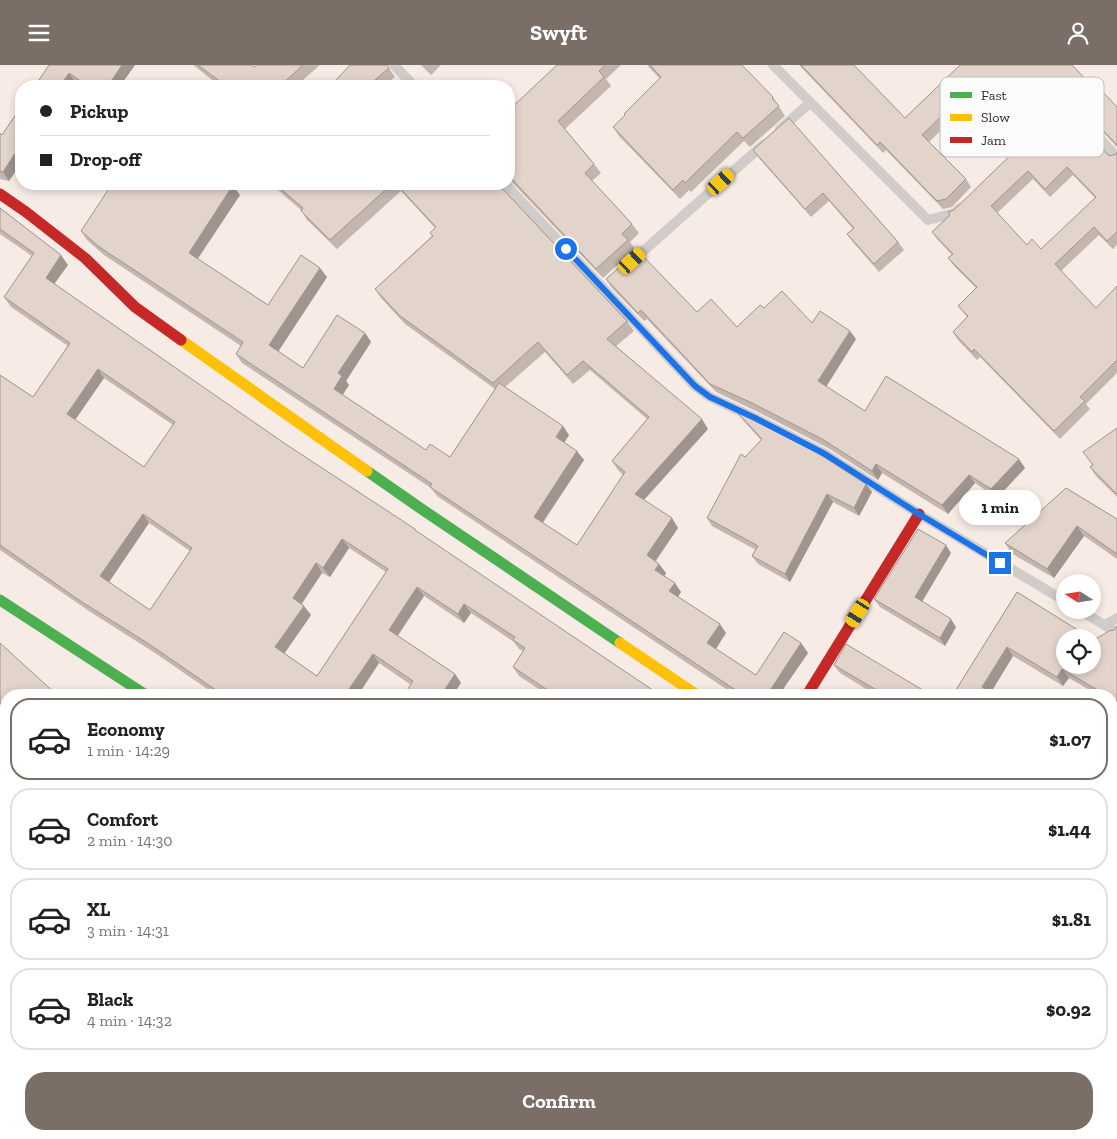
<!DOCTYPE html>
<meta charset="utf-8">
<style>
body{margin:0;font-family:"Zilla Slab",serif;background:#f2f2f2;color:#222;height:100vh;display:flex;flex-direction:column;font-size:19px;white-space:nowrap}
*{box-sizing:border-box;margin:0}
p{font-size:16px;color:#767676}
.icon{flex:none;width:28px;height:28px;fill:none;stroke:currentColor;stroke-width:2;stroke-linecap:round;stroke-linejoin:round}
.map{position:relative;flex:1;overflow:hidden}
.drawer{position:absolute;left:0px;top:624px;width:1118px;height:451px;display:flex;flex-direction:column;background:#fff;border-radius:20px 20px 0 0;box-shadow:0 2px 8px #0003}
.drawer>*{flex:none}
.hud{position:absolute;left:15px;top:15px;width:500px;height:110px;border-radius:20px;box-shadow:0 2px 8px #0003;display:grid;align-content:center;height:110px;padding:0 25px;background:#fff}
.needle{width:32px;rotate:282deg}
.buttons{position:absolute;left:1056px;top:509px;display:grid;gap:10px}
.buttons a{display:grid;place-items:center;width:45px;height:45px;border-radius:50%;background:#fff;box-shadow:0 2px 8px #0003;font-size:25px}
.end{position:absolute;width:22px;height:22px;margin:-11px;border:6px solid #1a73e8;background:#fff;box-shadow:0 0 0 2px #fff}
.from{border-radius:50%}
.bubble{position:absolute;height:35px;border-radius:18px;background:#fff;box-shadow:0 2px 8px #0003;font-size:16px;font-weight:700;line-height:35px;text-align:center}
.car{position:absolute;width:15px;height:30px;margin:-15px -8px;border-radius:6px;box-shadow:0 0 4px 1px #0007;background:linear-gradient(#f5c518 24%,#345 0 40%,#f5c518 0 76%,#345 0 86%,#f5c518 0)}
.hud b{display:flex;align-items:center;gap:18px;height:48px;font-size:19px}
.hud b+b{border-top:1px solid #e0e0e0}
.hud i{width:12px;height:12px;background:#222}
ul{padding:9px 0 0;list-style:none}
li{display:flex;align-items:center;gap:15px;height:82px;margin:0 10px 8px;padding:0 15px;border:2px solid #e0e0e0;border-radius:20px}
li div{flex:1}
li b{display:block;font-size:19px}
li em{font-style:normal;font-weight:700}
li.on{border-color:#7a6e67}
li>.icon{width:45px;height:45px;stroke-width:1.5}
.action{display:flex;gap:10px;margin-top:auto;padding:10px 25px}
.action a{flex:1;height:58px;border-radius:20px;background:#7a6e67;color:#fff;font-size:20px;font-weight:700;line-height:58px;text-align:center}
header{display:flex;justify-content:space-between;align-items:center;height:65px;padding:0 25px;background:#7a6e67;color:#fff;font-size:22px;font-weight:700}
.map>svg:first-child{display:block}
.education{fill:#f3e3ea}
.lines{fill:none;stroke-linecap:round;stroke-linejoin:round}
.lane{stroke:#d1ccca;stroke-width:10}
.street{stroke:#d1ccca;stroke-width:21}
.fast{stroke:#4caf50;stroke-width:11}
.slow{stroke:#ffc107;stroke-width:11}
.jam{stroke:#c62828;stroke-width:11}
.wall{fill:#c3b6af;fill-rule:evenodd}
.shaded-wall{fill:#9f948e}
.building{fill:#e3d4cb;stroke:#9f948e;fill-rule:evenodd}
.route{stroke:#1a73e8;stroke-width:6}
.key{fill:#fbfbfb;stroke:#c0bcba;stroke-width:1}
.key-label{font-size:14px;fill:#372a23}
</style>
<header><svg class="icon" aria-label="menu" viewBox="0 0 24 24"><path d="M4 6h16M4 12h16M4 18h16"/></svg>Swyft<svg class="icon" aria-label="person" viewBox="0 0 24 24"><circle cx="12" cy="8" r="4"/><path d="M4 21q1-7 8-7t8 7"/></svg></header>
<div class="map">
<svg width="1117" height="1074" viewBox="0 0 1117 1074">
<rect width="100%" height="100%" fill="#f7ebe5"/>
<!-- education -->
<path class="education" d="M0,793l6,4v272h450l9,5h-465z"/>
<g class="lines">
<!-- lane -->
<path class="lane" d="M394,0l20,21
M773,0l155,155 27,-7 5,-5
M1055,52l12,-13 50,53
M780,64l30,-26
M505,119l190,202 15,11 45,21 70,36 94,60 146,87
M631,197l133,-118
M1080,545l37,23
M1105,560l12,-7"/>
<!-- street -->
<path class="street" d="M1111,902l6,4
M817,1069l8,5
M524,1074l4,-5"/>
<!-- fast -->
<path class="fast" d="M367,406l56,39 197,133
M0,535l146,95"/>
<!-- slow -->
<path class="slow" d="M181,275l186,131
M620,578l77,52"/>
<!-- jam -->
<path class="jam" d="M0,129l26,18 59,46 50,49 46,33
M807,630l112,-181"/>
</g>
<!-- wall -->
<path class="wall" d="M49,0h86l-15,21h-39l-6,-4 -3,4h-37z
M193,0h59l2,2 3,-2h63l-24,21h-76z
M387,0l8,12 -11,9h-45l-4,-5z
M421,0h20l-10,10z
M557,0h64l-15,14 5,7 -46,43 29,35 7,9 -9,8 40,43 7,9 -9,9 5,7 -32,29 -94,-99v-69z
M647,0h95l31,32 12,19 -35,31 -6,-6 -53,51 -2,-2 -9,9 -61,-63 -6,-9 47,-48z
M799,0h55l51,53 55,-53 136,25 3,-2 18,59 -45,-48 -4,-2 -6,2 -50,49 -32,-34 -8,8 -11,-11 -32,31 37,37 5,8 -19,20 -9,2 -57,-59 -3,3z
M1061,41l46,48 3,2 6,-2 1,-2v93l-4,4 -14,-14 -38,36 35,37 21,-22v87l-31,31 4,5 -30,30 -80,-82 -3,3 -19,-20 -5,-8 14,-15 -9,-11 18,-18 -22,-22 -6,-8 4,-3 -14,-15 -6,-8 18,-17 -2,-3 6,-2zM1073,110l22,23 -54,51 -14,-4 -30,-32 36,-34 17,18z
M21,42v56l-12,18 -9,-2v-46l2,2z
M789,53l109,124 6,8 -25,22 -26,-30 -6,-8 6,-5 -24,-28 -18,16 -52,-59 -6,-8z
M271,119h227l129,137 7,10 -18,15 92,83 -64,71 34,28 -22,33 10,12 -2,3 17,16 -3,4 48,37 -10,16 40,26 45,-32 7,10 -29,42h-44l-298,-199 -6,-8 -189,-125 -6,-9 5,-8 -137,-91 -17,-15 -6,-9 159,-36 -42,64 70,46 59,-28 -49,74 25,17 62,-35 6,9 -25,39 3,4 -6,10 83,55 24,7 45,-68 -90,-65 -24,-26 -6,-9 57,-53 -2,-3 5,-5 -34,-37 -64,58 -30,-29 -6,-10zM545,287l28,32 17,-14 57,49 -35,42 6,9 5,5 -46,70 -34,-22 41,-63 -20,-17 5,-8 -64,-48z
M0,143l68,57 -14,19 230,159 376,252h-112l-29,-19 -6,-9 10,-16 -4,-2 -5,-7 -43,-29 -7,10 -40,-27 -26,40 57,38 6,9 -50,2 -32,-22 -21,32h-142l-61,-42 -66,-42 -89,-61v-175l33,22 35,-51 -57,-39 -7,-10 28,-41 -32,-22zM104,313l69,47 -29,42 -69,-47zM149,458l41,28 -40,59 -41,-28zM349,483l37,24 -69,104 -33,-23 27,-38 -9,-11 20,-31 8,4z
M606,214l131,48 27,-19 48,15 44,16 -30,48 39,24 160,57 -28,30 -22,-15 -27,31 -66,-41 -4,7 -50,-32 -70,-36 -42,-20 -69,-73 -3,2 -32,-33z
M736,346l130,73 6,8 -13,24 -26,-14 -43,80 -32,-18 -6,-8 4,-6 -44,-24 -5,-8 54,-78 -19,-21z
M1117,363v69l-21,-21 -6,-9 3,-2z
M1066,423l51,31v40l-33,-23 -30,42 -43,-25 -6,-10z
M951,488l-29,49 34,25 -11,19 -65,-39 -6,-8z
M1017,527l77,48 20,-10 3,-4v81l-6,-4v-8h-13l-29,-17 -6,8 -50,-30 -22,37h-37z
M0,578l6,52v16l-6,-6z
M834,600l97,30h-55l-36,-22z
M1117,695v62l-6,-4v-49z
M1111,785l3,58 3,1v37l-6,-4z
M1111,930l6,4v54l-6,-4z
M1117,1043v31h-49l-8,-5h51l3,-15 -2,-3z
M464,1069h43l2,2 -2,3h-35z
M886,1069h155l-3,5h-145z
M1047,1069h13l-4,5z"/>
<!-- shaded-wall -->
<path class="shaded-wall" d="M122,0h13l-15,21h-12z
M69,8l6,9 -3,4h-12z
M21,79v19l-12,18 -6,-9z
M233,120l7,10 -45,67 -6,-9z
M61,190l7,10 -16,22 -6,-9z
M320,203l7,9 -51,78 -7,-10z
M850,266l6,8 -32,51 -6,-9z
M365,268l6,9 -25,39 3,4 -9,13 -6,-9 4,-16z
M98,304l6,9 -31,45 -6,-9z
M702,354l6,10 -67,74 -6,-9z
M563,361l6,9 -7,11 -6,-9z
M577,386l7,9 -44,66 -6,-9z
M1019,394l6,9 -28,30 -6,-9z
M876,399l6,9 -4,7 -6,-9z
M969,410l6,8 -27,31 -6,-9z
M866,419l6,8 -13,24 -5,-8z
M827,429l6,8 -43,80 -5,-8z
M143,449l6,9 -42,62 -7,-9z
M672,453l6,10 -25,36 -6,-9z
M1077,461l7,10 -30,42 -7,-9z
M342,474l7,9 -19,29 -7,-9z
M946,480l5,8 -31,52 -5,-8z
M316,498l6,10 -23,34 -6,-9z
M659,499l7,9 -4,7 -7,-10z
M675,518l6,9 -5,8 -7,-9z
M417,522l7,9 -29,43 -6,-9z
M464,539l7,9 -7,10 -6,-9z
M304,541l7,9 -29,42 -7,-10z
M951,554l5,8 -11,19 -5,-8z
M720,559l6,9 -13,20 -6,-10z
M801,578l7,10 -29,42h-12z
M1007,582l6,9 -24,39 -7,-8z
M373,589l6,9 -21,32h-13z
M1062,604l7,9 -6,8 -6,-9z
M455,609l6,9 -8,12h-12z
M6,704v18l-6,7v-18z
M1117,819v19l-5,8 -1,-1v-16z
M498,1069h9l2,2 -2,3h-13z
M1028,1069h13l-3,5h-13z
M1052,1069h8l-4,5z"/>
<!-- building -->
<path class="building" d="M49,0h73l-14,21h-20l-19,-13 -9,13h-25z
M198,0h54l2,2 3,-2h46l-23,21h-54z
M350,0h37l2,3 -21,18h-28l-5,-5z
M557,0h48l-6,6 5,6 -46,44 36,43 -9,9 47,51 -10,10 6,6 -32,29 -87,-93v-66z
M650,0h92l31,32 -1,1 7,8 -36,32 -6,-6 -52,51 -2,-3 -10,10 -60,-63 12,-12 -1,-1 37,-37z
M801,0h53l51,53 55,-53h112l24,25 3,-2 18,19v39v-1l-51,-54 -3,-2 -6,2 -51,49 -32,-34 -8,8 -11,-11 -33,32 44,44 -20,20 -9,2 -57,-59 -3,3z
M1061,41l46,48 3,2 6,-2 1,-2v80l-10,9 -13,-14 -39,37 41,44 21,-22v74l-37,37 5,4 -31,30 -80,-82 -2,3 -19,-20 15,-16 -10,-10 19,-19 -29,-29 5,-4 -21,-22 18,-17 -2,-3 6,-2zM1067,102l29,30 -55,52 -9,-10 -5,6 -36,-39 37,-35 17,18z
M21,42v37l-18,28 -3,-1v-38l2,2z
M789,53l109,124 -24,22 -27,-30 7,-6 -31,-35 -18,16 -52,-59z
M112,119h118l3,1 -44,68 79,52 33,-50 19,13 -51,77 34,23 34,-53 28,18 -27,40 4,3 -8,13 92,61 4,-6 20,13 49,-74 64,43 -7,11 21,14 -43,66 43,28 48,-73 -13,-11 37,-44 -66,-56 -16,14 -29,-33 -45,41 -94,-68 -24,-26 58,-53 -3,-3 6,-6 -40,-43h102l129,137 -20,18 95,80 -67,75 37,24 -25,37 12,9 -4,6 20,13 -6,8 51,33 -13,19 49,32 28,-43 17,11 -34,52h-24l-313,-208 2,-3 -196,-130 7,-12 -145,-96 -17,-15z
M275,119h117l-62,56 -29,-29 2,-3z
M0,143l61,47 -15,23 238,165 131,86v1l245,165h-105l-42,-28 12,-19 -12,-8 2,-3 -51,-33 -6,10 -41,-27 -28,43 66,44 -14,21h-37l9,-14 -40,-27 -28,41h-122l-74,-51 -67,-42 -82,-57v-170l33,22 37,-54 -66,-46 30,-44 -34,-24zM98,304l77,53 -31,45 -77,-53zM143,449l49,34 -42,62 -50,-34zM342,474l46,30 -71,107 -42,-29 29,-41 -11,-8 23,-35 7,5z
M638,186l59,61 14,-13 26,28 23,-22 4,3 18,-17 30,32 8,-12 30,20 -32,50 47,30 21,-35 133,83 -28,30 -22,-14 -27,30 -66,-41 -4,7 -50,-32 -70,-36 -42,-19 -69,-74 -3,3 -32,-34z
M736,346l80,41 50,32 -12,24 -27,-14 -42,80 -33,-18 6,-10 -51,-28 34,-64 4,3 17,-18z
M1117,363v66l-27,-27 3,-2 -10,-13z
M1066,423l51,31v35l-40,-28 -30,43 -42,-26z
M918,464l28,16 -31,52 36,22 -11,19 -66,-39z
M1017,527l72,45h-24v28h27v-25h2l15,-9 5,-1 3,-4v75l-6,-3v-3h-5l-44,-26 -5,8 -50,-30 -25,40 12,8h-50l4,-6 6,4z
M0,578l57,52h-51v12l-6,-5z
M846,579l85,51h-46l-51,-30z
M6,673v31l-6,7v-31z
M1117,695v57l-6,-3v-45z
M1117,775v44l-6,10v-44z
M1111,841l6,3v32l-6,-4z
M1111,930l6,4v49l-6,-4z
M0,987l6,4v52l-1,1 1,1v24h35l8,5h-49z
M1117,1043v11l-5,-3z
M1111,1052l6,4v18h-42l-8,-5h44z
M471,1069h27l-4,5h-14z
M530,1069h206l8,5h-218z
M893,1069h135l-3,5h-124z"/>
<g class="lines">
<!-- route -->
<path class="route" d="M566,184l129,137 15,11 45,21 70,36 94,60 81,49"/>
</g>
<!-- legend -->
<rect x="940" y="12" width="164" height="80" rx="8" class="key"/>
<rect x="950" y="27" width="22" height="6" fill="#4caf50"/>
<rect x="950" y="49" width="22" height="7" fill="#ffc107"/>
<rect x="950" y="72" width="22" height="6" fill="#c62828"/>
<g class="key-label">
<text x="981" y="35">Fast</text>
<text x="981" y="57">Slow</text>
<text x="981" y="80">Jam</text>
</g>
</svg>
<div class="buttons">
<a><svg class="needle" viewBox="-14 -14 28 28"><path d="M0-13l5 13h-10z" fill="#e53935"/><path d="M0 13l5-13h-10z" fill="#767676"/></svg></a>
<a><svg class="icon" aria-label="locate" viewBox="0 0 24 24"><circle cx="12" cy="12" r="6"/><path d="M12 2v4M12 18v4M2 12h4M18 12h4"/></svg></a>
</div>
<i class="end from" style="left:566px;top:184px"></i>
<i class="end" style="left:1000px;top:498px"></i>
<div class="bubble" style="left:959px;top:425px;width:82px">1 min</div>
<i class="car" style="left:721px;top:117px;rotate:48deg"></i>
<i class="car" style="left:632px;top:196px;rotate:48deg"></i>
<i class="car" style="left:858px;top:548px;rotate:212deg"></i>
<div class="hud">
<b><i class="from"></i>Pickup</b>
<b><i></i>Drop-off</b>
</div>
<section class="drawer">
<ul>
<li class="on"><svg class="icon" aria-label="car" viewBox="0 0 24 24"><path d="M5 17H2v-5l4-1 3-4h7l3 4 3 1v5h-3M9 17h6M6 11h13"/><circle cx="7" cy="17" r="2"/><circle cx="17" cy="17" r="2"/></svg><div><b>Economy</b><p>1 min · 14:29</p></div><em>$1.07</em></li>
<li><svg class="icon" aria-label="car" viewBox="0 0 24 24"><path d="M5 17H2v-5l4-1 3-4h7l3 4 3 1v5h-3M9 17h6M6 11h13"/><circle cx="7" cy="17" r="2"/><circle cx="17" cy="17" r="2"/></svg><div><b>Comfort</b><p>2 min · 14:30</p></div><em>$1.44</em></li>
<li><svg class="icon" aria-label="car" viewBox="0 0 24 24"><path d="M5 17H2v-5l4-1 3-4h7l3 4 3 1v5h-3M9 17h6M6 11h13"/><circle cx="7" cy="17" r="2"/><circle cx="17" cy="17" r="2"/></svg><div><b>XL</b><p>3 min · 14:31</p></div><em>$1.81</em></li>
<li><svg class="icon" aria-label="car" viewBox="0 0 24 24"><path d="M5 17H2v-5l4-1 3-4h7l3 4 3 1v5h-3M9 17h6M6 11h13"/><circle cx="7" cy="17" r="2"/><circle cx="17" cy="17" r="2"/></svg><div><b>Black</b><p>4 min · 14:32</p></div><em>$0.92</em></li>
</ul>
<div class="action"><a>Confirm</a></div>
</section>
</div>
